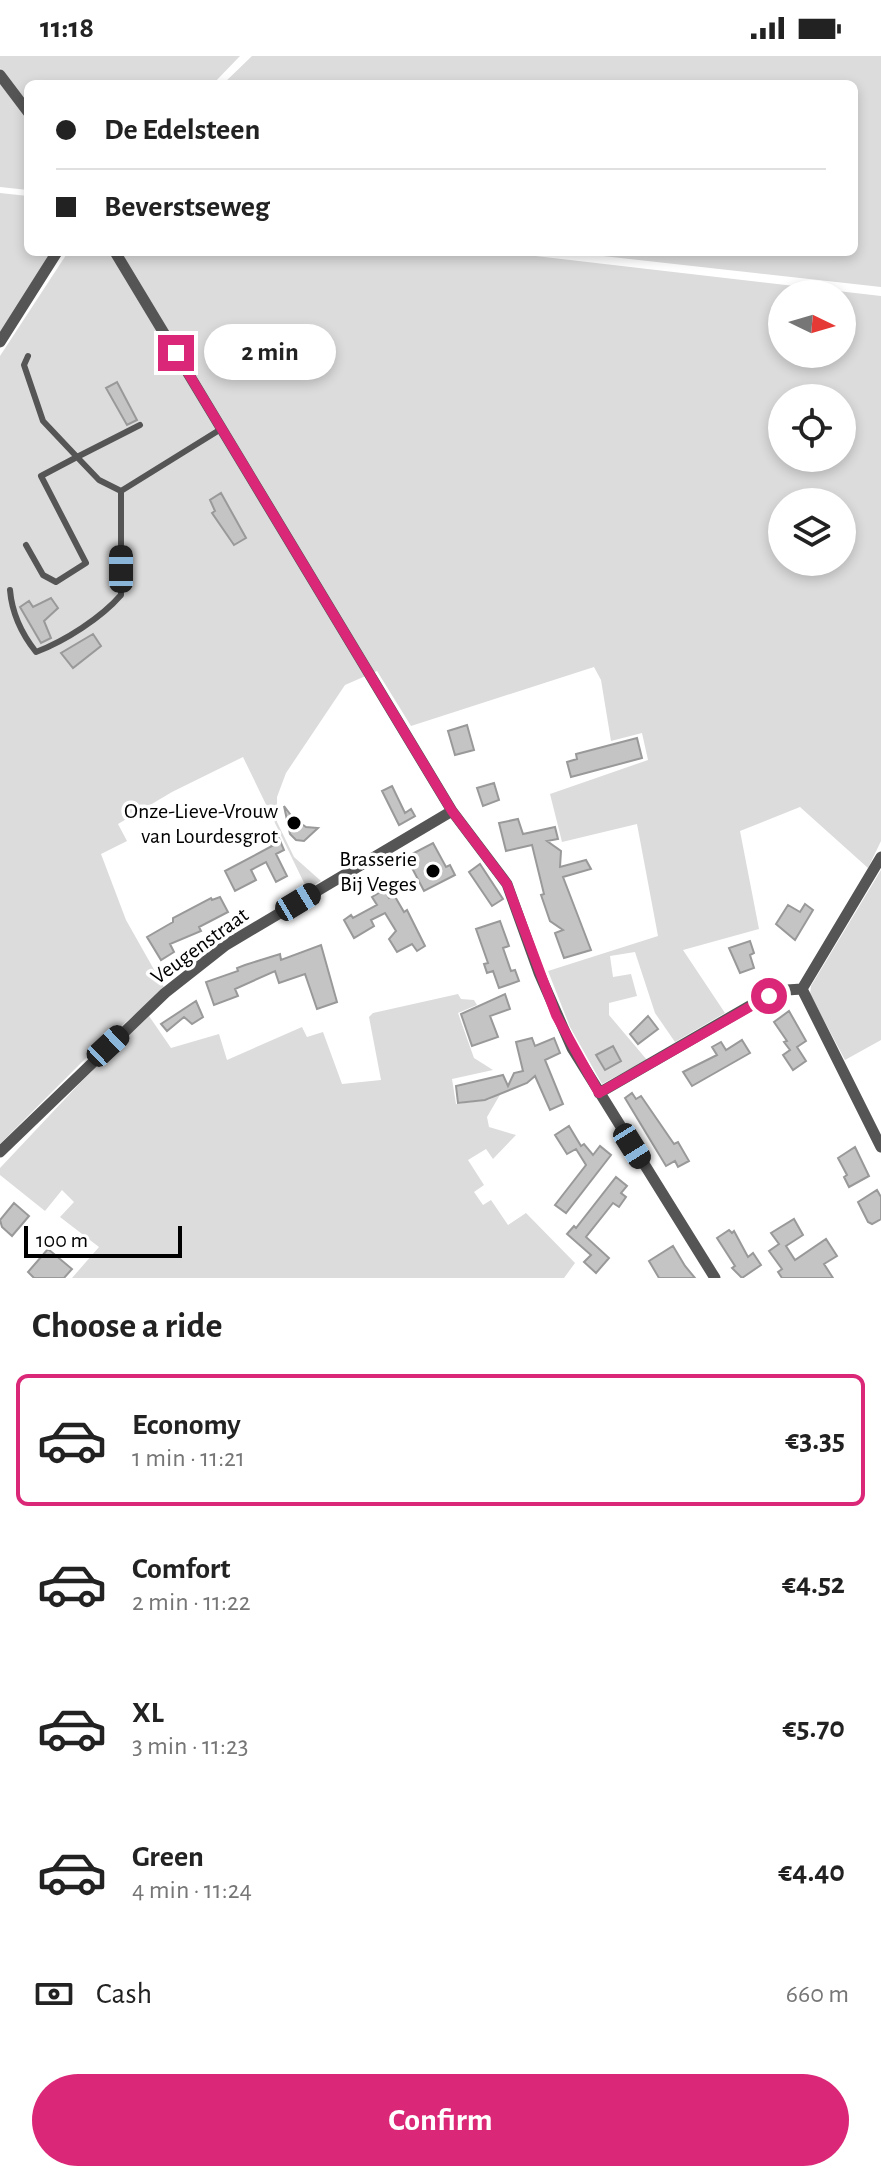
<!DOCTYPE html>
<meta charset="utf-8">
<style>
body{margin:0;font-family:"Alegreya Sans",sans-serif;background:#f6f6f6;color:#222;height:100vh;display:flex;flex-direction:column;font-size:30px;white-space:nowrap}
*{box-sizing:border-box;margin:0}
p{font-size:26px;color:#767676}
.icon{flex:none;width:44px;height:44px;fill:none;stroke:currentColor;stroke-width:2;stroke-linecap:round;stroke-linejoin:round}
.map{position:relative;height:1222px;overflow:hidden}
.side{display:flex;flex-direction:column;background:#fff;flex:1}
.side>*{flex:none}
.banner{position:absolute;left:24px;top:24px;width:834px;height:176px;border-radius:12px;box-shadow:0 4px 12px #0003;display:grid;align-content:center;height:176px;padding:0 32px;background:#fff}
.needle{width:52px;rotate:95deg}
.controls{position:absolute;left:768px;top:224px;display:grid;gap:16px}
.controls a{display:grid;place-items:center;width:88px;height:88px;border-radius:50%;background:#fff;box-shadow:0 4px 12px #0003;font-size:40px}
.scale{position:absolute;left:24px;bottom:20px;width:158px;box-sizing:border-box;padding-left:8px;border:4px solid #000;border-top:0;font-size:22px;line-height:28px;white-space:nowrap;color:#000;-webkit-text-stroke:6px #fff;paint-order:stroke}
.end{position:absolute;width:36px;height:36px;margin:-18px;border:10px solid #db2777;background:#fff;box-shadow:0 0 0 4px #fff}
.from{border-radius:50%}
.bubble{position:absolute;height:56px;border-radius:28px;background:#fff;box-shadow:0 4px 12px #0003;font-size:26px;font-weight:600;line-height:56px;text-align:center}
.car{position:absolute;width:24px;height:48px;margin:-24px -12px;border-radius:10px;box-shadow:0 0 6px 2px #0007;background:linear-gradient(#222 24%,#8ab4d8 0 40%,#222 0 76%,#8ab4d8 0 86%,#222 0)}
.banner b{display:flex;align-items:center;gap:28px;height:76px;font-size:30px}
.banner b+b{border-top:2px solid #e0e0e0}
.banner i{width:20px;height:20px;background:#222}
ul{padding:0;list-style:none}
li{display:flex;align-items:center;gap:24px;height:132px;margin:0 16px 12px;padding:0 16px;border:4px solid transparent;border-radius:12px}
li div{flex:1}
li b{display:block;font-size:30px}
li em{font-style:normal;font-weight:600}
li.selected{border-color:#db2777}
li>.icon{width:72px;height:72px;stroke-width:1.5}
h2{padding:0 32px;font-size:36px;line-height:96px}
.pay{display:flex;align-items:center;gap:20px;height:88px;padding:0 32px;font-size:30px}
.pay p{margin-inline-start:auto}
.button{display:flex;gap:16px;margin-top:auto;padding:16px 32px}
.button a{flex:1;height:92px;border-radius:48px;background:#db2777;color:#fff;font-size:32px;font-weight:600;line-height:92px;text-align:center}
.status{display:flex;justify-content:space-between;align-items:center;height:56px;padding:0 40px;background:#fff;direction:ltr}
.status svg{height:22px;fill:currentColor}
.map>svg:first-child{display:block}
.green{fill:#dcdcdc;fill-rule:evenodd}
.building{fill:#c4c4c4;stroke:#999;stroke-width:2}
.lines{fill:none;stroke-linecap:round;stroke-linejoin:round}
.lane{stroke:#555;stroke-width:6}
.street{stroke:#555;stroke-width:11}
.route{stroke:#db2777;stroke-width:10}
.poi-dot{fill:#000;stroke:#fff;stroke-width:3}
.labels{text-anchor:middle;stroke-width:7;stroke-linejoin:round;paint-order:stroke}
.poi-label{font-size:22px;fill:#000;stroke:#fff;text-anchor:end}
.street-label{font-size:22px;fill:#000;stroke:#fff}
</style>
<div class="status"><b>11:18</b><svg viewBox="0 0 49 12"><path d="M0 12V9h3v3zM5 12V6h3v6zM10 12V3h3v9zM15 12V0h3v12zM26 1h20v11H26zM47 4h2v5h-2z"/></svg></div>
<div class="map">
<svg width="881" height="1222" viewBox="0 0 881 1222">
<rect width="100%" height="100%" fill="#fff"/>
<!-- green -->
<path class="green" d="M0,0h240l-27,28h-185v22l-28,-38z
M252,0h629v231l-314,-35h287v-168h-631z
M0,25l28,38v71l-28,-3z
M0,137l28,3v56h24l-52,81z
M68,196h433l380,44v545l-13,27 -68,-61 -60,24 19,98 -76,21 42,63 -50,29 -20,-29 -20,-61 -25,4 3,21 18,-3 6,22 -28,7v12l38,45 -45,24 -32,-57 -22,-56 110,-35 -21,-112 -75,18 -12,-48 98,-34 -6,-27 -31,8 -10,-61 -7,-13 -183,59 -34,-55 -32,14 -59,88 -9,24v25l17,35 27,24 -14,8 -64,-132 -71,35 -54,32 9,17 -26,13 25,66 39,69 -66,56 -99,99v-788zM782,238h60v60h-60zM782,342h60v60h-60zM782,446h60v60h-60z
M881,814v170l-36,20 -35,-66 1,-8z
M458,938l3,5 13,1 3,5 -19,8 16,45 19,12 -41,9 4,25 33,-4 12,-7 -14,24 2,10 27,8 -23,24 -7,-10 -18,11 16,25 -10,7 9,13 8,-5 17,25 18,-12 49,50 -11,15h-492l27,-31 -39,-30 14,-15 -12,-12 -17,21 -45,-36v-7l81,-86 68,-66 22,32 48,-14 8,26 75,-33 5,10 16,-5 19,52 39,-4 -12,-63 4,-4z"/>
<!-- building -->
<path class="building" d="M117,326l20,38 -10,5 -21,-37z
M221,437l25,45 -12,7 -22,-32 3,-2 -5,-11z
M51,542l7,10 -14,13 7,17 -10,5 -21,-36 9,-6 4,6z
M93,578l8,12 -28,22 -12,-15z
M467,669l7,25 -19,5 -7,-24z
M637,682l5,20 -71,19 -4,-15 10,-3 -1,-5z
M494,727l5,17 -16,6 -6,-18z
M392,730l13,27 6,-4 4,7 -16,9 -17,-34z
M284,750l9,12 13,9 12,1 -14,13 -8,-1 -6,-6z
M518,763l5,15 32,-7 3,12 -11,2 14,10 -1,16 26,-7 5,9 -28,8 28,73 -27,8 -9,-25 8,-3 -13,-9 -9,-26 3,-1 -12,-49 -26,6 -7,-28z
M278,780l6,14 -8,4 11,22 -11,6 -10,-20 -15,8 5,10 -21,11 -10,-20 47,-25 -3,-6z
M433,787l13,24 4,-2 5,10 -31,16 -13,-25 5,-4 -4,-8z
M480,808l23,35 -11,7 -23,-34z
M384,834l5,8 5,-3 10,17 3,-2 18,36 -8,5 -5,-7 -15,8 -8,-13 7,-8 -11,-18 -14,7 3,6 -20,12 -10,-18 7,-5 2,3 24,-13 -5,-8z
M220,841l8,15 -29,15 2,4 -31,13 4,8 -13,8 -14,-23 26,-15v-4l38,-20 1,2z
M805,848l8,6 -18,30 -19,-16 12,-19 12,7z
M500,865l9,25 -6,2 8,23 4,-1 4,11 -20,7 -6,-17 -6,2 -3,-9 4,-1 -12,-34z
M750,885l4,12 -4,2 4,13 -14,5 -11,-25z
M321,889l16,57 -20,7 -12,-35 -26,9 -4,-12 -40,18 3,7 -24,9 -8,-23 32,-11 -1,-3 8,-3 35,-11 1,6z
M505,938l5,15 -20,7 8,21 -26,9 -11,-32z
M196,945l7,16 -11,7 -8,-7 -17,14 -6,-7z
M789,955l17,30 -9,6 9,14 -13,9 -10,-15 7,-5 -6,-8 3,-1 -13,-19z
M648,960l10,13 -20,15 -8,-10z
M532,982l3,8 19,-8 6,15 -15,7 18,44 -13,6 -15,-34 -8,7 -42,17 -27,3 -2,-17 47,-11 5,11 6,-13 9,-2 -7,-29z
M742,984l8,13 -58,33 -9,-14 34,-17 -5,-8 9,-5 5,8z
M613,990l8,15 -16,9 -9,-15z
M632,1037l4,6 5,-3 33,48 4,-2 11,19 -11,6 -3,-6 -9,5 -41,-68z
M569,1070l12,20 3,-2 9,11 7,-9 11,9 -45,58 -11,-8 31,-40 -10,-16 -9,5 -12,-19z
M855,1091l14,29 -20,11 -5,-10 3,-2 -9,-17z
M616,1121l11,9 -6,7 5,4 -7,10 -6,-4 -27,34 23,21 -13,15 -12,-11 7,-7 -24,-21 7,-8 2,2z
M877,1134l4,7v22l-9,5 -4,-2 -10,-20z
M14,1147l15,13 -17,20 -10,-9 -2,-7z
M794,1163l9,16 -17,11 9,14 31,-21 11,17 -13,8 9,14h-51l-4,-6 4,-3 -13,-18 10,-7 -8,-11z
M729,1174l3,3 2,-2 14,26 5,-4 8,12 -19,13 -10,-10 3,-2 -18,-28z
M673,1190l12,20 10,12h-36l-10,-17z
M48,1193l24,20 -8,9h-30l-6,-6z"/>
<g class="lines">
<!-- lane -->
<path class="lane" d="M28,300l-4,9 19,56 34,36 63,-32
M26,489l17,30 13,7 30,-19 -45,-87 36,-19 22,23 22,11 100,-62
M10,534c2,24 11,43 26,62 29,-11 65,-34 85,-57v-104"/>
<!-- street -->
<path class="street" d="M0,19l28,37
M115,196l337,559 55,73 32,89 33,75 143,230
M0,286l57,-90
M802,933l79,158
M802,933l79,-132
M599,1037l154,-89 34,-14 15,-1
M0,1096l165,-159 61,-48 226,-134"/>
</g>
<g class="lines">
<!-- route -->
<path class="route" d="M176,297l276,458 55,73 49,131 43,78 170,-97"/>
</g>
<!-- markers -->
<g class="poi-dot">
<circle cx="294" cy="767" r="8"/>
<circle cx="433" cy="815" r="8"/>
</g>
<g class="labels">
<!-- poi labels -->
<g class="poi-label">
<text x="278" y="762">Onze-Lieve-Vrouw<tspan x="278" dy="25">van Lourdesgrot</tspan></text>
<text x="417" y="810">Brasserie<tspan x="417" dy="25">Bij Veges</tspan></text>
</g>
<!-- street labels -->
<g class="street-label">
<text transform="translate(199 889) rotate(-36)" y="8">Veugenstraat</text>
</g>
</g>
</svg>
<div class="controls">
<a><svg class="needle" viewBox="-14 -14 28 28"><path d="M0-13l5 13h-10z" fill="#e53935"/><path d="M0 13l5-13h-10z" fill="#767676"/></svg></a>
<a><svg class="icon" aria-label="locate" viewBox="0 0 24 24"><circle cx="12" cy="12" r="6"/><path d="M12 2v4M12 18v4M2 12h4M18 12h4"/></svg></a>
<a><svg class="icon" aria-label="layers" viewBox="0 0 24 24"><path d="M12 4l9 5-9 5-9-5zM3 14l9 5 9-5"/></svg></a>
</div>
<div class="scale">100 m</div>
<i class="end from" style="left:769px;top:940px"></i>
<i class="end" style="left:176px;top:297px"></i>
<div class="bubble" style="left:204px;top:268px;width:132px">2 min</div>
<i class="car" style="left:121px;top:513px;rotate:0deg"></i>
<i class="car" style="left:298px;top:846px;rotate:59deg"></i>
<i class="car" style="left:108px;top:990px;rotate:47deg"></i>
<i class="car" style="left:632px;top:1090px;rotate:148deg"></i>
<div class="banner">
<b><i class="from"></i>De Edelsteen</b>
<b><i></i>Beverstseweg</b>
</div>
</div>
<section class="side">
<h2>Choose a ride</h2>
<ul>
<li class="selected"><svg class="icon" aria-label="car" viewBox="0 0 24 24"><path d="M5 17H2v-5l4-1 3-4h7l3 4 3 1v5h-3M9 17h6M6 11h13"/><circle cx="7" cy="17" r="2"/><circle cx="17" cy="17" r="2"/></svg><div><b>Economy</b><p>1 min · 11:21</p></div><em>€3.35</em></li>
<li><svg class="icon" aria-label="car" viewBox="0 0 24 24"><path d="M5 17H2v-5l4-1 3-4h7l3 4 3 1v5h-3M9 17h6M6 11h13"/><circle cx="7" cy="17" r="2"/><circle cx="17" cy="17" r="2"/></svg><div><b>Comfort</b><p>2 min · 11:22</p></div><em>€4.52</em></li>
<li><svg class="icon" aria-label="car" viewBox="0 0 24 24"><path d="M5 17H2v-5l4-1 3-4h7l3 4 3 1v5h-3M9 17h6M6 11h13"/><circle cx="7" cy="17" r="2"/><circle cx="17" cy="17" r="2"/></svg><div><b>XL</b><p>3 min · 11:23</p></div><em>€5.70</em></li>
<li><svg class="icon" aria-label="car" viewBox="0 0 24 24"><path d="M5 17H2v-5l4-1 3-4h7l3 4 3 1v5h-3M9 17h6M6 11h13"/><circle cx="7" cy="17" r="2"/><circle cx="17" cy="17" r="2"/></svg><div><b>Green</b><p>4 min · 11:24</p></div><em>€4.40</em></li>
</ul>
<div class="pay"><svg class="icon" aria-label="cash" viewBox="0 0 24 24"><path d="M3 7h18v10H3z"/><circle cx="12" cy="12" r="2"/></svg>Cash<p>660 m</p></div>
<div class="button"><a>Confirm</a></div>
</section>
